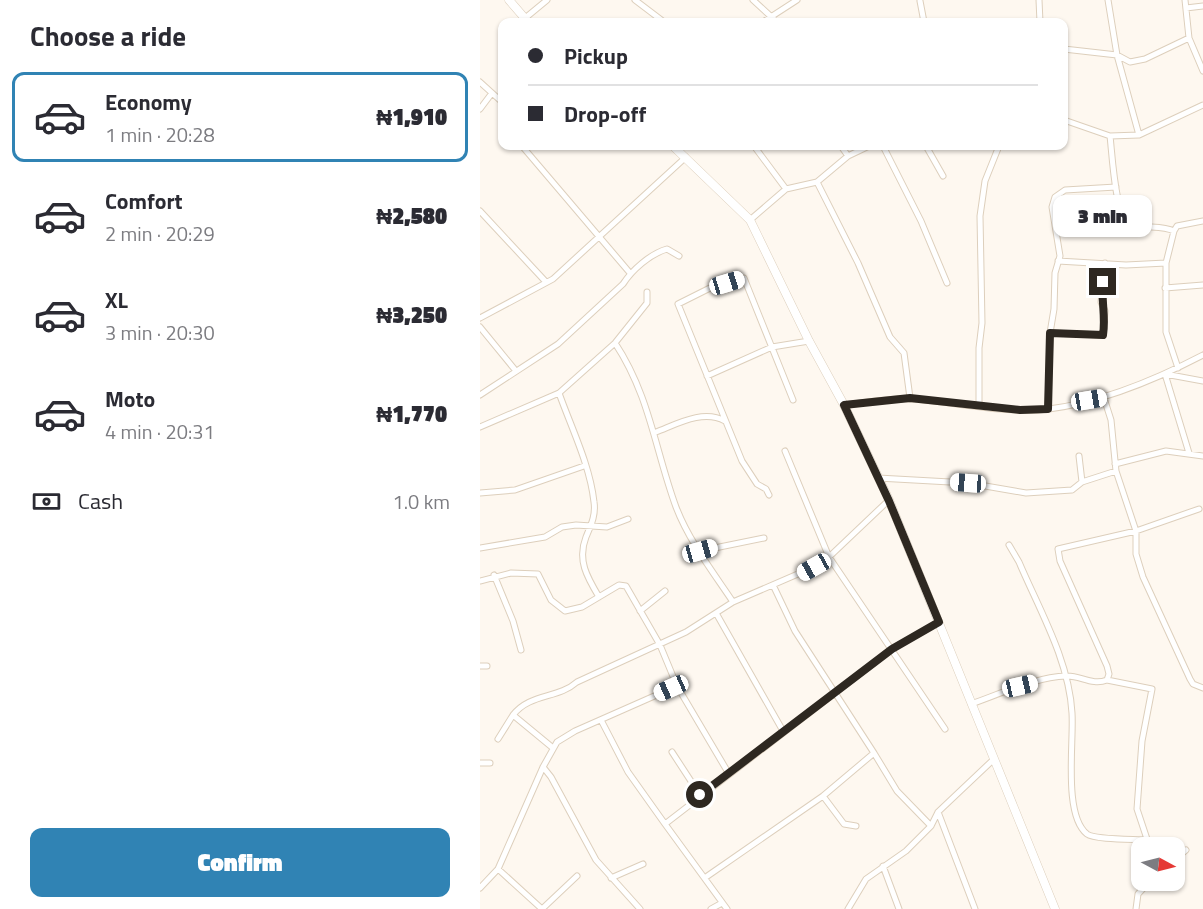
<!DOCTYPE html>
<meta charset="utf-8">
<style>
body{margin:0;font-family:"Titillium Web",sans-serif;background:#f7f7f7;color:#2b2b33;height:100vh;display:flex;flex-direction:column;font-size:22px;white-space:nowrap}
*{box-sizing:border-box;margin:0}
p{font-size:20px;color:#7c7c81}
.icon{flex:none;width:33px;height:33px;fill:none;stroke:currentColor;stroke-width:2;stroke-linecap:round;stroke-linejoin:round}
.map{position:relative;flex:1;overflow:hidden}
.side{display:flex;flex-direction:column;background:#fff;width:480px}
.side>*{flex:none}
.top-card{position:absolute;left:18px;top:18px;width:570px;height:132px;border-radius:12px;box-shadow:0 2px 4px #0004;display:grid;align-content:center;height:132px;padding:0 30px;background:#fff}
.needle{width:39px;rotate:97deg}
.controls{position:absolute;left:651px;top:837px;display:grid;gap:12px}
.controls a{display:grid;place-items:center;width:54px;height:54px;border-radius:12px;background:#fff;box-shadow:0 2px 4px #0004;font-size:30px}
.end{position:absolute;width:27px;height:27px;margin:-14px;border:8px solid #2e2821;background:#fff;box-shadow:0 0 0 3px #fff}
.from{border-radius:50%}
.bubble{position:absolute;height:42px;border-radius:12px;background:#fff;box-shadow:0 2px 4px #0004;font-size:20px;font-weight:800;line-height:42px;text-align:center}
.car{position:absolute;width:18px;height:36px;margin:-18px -9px;border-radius:8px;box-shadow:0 0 4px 2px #0007;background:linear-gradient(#fff 24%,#345 0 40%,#fff 0 76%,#345 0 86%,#fff 0)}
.top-card b{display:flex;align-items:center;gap:21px;height:57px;font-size:22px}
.top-card b+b{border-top:2px solid #e1e1e2}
.top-card i{width:15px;height:15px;background:#2b2b33}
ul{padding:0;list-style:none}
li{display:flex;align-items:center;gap:18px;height:90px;margin:0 12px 9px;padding:0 18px;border:3px solid transparent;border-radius:12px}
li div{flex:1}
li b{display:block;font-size:22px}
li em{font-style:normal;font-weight:800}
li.on{border-color:#3083b4}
li>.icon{width:54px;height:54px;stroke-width:1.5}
h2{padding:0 30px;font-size:27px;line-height:72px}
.pay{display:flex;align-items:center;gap:15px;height:66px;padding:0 30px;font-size:22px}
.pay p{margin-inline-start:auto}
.cta{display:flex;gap:12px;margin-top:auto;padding:12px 30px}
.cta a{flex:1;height:69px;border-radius:12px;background:#3083b4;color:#fff;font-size:24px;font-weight:800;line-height:69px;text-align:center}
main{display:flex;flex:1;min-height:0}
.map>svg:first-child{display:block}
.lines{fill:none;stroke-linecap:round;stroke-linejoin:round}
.street-casing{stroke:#ddcfbc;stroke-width:7}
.secondary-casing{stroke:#ddcfbc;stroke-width:9}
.street{stroke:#fff;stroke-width:5}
.secondary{stroke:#fff;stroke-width:8}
.route{stroke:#2e2821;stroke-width:8}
</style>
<main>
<section class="side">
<h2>Choose a ride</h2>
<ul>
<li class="on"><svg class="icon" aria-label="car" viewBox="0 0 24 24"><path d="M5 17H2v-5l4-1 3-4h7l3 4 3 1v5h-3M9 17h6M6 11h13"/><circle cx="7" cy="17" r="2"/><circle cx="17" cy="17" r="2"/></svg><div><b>Economy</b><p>1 min · 20:28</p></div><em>₦1,910</em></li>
<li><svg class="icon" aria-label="car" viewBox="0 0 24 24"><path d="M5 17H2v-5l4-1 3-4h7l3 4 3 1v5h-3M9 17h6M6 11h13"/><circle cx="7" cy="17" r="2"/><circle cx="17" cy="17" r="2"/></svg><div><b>Comfort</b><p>2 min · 20:29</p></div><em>₦2,580</em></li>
<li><svg class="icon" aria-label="car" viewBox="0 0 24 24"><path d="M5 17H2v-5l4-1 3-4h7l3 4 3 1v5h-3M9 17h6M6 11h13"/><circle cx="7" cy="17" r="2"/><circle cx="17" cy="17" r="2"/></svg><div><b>XL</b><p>3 min · 20:30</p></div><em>₦3,250</em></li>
<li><svg class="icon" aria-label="car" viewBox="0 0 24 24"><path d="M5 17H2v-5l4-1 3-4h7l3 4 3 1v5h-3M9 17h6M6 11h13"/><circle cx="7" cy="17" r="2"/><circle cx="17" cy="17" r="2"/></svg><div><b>Moto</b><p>4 min · 20:31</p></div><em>₦1,770</em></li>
</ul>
<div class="pay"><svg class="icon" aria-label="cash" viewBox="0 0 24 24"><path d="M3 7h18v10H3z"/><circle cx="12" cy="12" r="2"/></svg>Cash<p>1.0 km</p></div>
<div class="cta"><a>Confirm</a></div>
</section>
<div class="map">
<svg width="723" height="909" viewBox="0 0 723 909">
<rect width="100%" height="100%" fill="#fef8f0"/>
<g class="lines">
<!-- street casing -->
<g class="street-casing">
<path id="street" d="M155,0l29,22
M273,0l24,22
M559,0l1,22
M628,0l9,55 22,80
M705,0l4,38 14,33
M440,1l4,21
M706,8l17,-2
M44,19l23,-19
M283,22l34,-22
M584,49l53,6 13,7 15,-3 44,-21
M0,82l22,20
M0,109l12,-16
M584,120l46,16 29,-1 64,-30
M630,136c2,16 5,79 18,86 13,8 32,2 46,9
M42,146l108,127
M274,146l32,43
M361,146l7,10
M403,146l38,75 26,62
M446,146l17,30
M337,182l41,81 32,74 14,16 6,45
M0,211l66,71
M270,220l36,-31 31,-7 31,-26 21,-10
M578,261l68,4 40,-2
M685,288l38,-3
M0,318l73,-39 133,-122
M0,327l36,44
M570,333l53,2 2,-24 -4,-9 4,-39
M135,343c35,53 40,107 61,164 13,34 37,65 57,95
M698,368l-12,-36v-69l8,-32 3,-5 26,-5
M227,376l65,-29 37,-6
M79,393c12,34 31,72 35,109 2,13 -3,23 -8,35 -9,23 1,40 13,60
M0,395l78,-51 65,-60c9,-14 27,-30 44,-35l12,7
M624,398l7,22 5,51 20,60v23l7,23 47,102 3,5 10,4
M364,405c22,-2 47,-8 68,-6 45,3 92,15 137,10 54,-7 106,-29 154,-54
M499,406v-58l3,-25 -2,-107 5,-35 14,-35
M568,409l2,-76 4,-24 1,-36 5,-17 -8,-49 3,-10 10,-7 51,-3
M0,427l79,-34 56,-50 32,-40v-11
M176,432c21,-8 47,-23 69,-11
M305,451l44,106 116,172
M709,453l-24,-79 38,7
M599,456l3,26
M635,464l51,-13 37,5
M398,478l90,5 58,10 46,-3 10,-8 34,-11
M0,493l35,-3 69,-24
M289,495l-3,-6 -9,-5 -15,-23 -64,-157 32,-16 34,-10 49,122
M529,545l10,17c20,47 50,98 53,151 2,29 -9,102 15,121 8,6 48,5 60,6
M0,548l65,-11 17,-10 14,-2 31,2 21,-8
M220,551l64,-13
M14,575l19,46 8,29
M0,581l31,-8 27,1 13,26 14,11 17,-4 37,-22 7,1 34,59 17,41 52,88
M160,611l25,-20
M236,613l67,118
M0,666h7
M627,680l45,9 -10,52 -5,68 13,39
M491,704c26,-9 68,-28 95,-28 14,-1 26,10 41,4l2,-6 -2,-8 -47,-105 -2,-12 78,-18 63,-22
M121,720l27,52 37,52
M18,739l15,-24
M73,748l-40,-33c17,-22 45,-16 64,-33l109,-50 47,-30 81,-35 15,-10 60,-57
M192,752l28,43
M394,753l23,38 34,35
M0,763h10
M63,767l8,10 45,83 44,49
M343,796l21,28 12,2
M458,812l37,97
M694,860l12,-10
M403,866l16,43
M18,869l44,40
M226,877l117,-81 51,-43 -79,-122 -22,-46
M131,878l32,-14
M0,888l18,-19 45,-102 14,-25 18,-11 102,-45
M62,909l35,-33
M231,909l11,-6
M247,909l-62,-85 227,-175 47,-27
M368,909l18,-30 40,-28 25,-25 7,-14 56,-53
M656,909l2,-15 13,-14"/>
</g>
<!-- secondary casing -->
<g class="secondary-casing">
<path id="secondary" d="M29,0l19,22
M193,146l77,74 59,121 35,64 45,95 166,409"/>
</g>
<!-- street -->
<use href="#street" class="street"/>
<!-- secondary -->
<use href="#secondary" class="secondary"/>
</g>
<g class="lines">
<!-- route -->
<path class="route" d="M220,795l192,-146 47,-27 -50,-121 -45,-96 66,-7 110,12 28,-1 2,-76 53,2c3,-18 -2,-34 0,-53"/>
</g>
</svg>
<div class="controls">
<a><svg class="needle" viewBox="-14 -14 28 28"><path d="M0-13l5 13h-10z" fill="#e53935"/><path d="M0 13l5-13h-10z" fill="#7c7c81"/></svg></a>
</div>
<i class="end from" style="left:220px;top:795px"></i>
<i class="end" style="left:623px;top:282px"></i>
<div class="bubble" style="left:573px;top:195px;width:99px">3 min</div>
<i class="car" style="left:247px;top:283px;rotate:73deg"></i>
<i class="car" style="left:609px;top:400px;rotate:80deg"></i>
<i class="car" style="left:488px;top:483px;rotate:274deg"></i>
<i class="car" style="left:220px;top:551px;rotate:74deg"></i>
<i class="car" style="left:334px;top:567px;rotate:241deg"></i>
<i class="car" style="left:540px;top:686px;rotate:77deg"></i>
<i class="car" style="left:191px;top:688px;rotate:246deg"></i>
<div class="top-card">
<b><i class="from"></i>Pickup</b>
<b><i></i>Drop-off</b>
</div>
</div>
</main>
